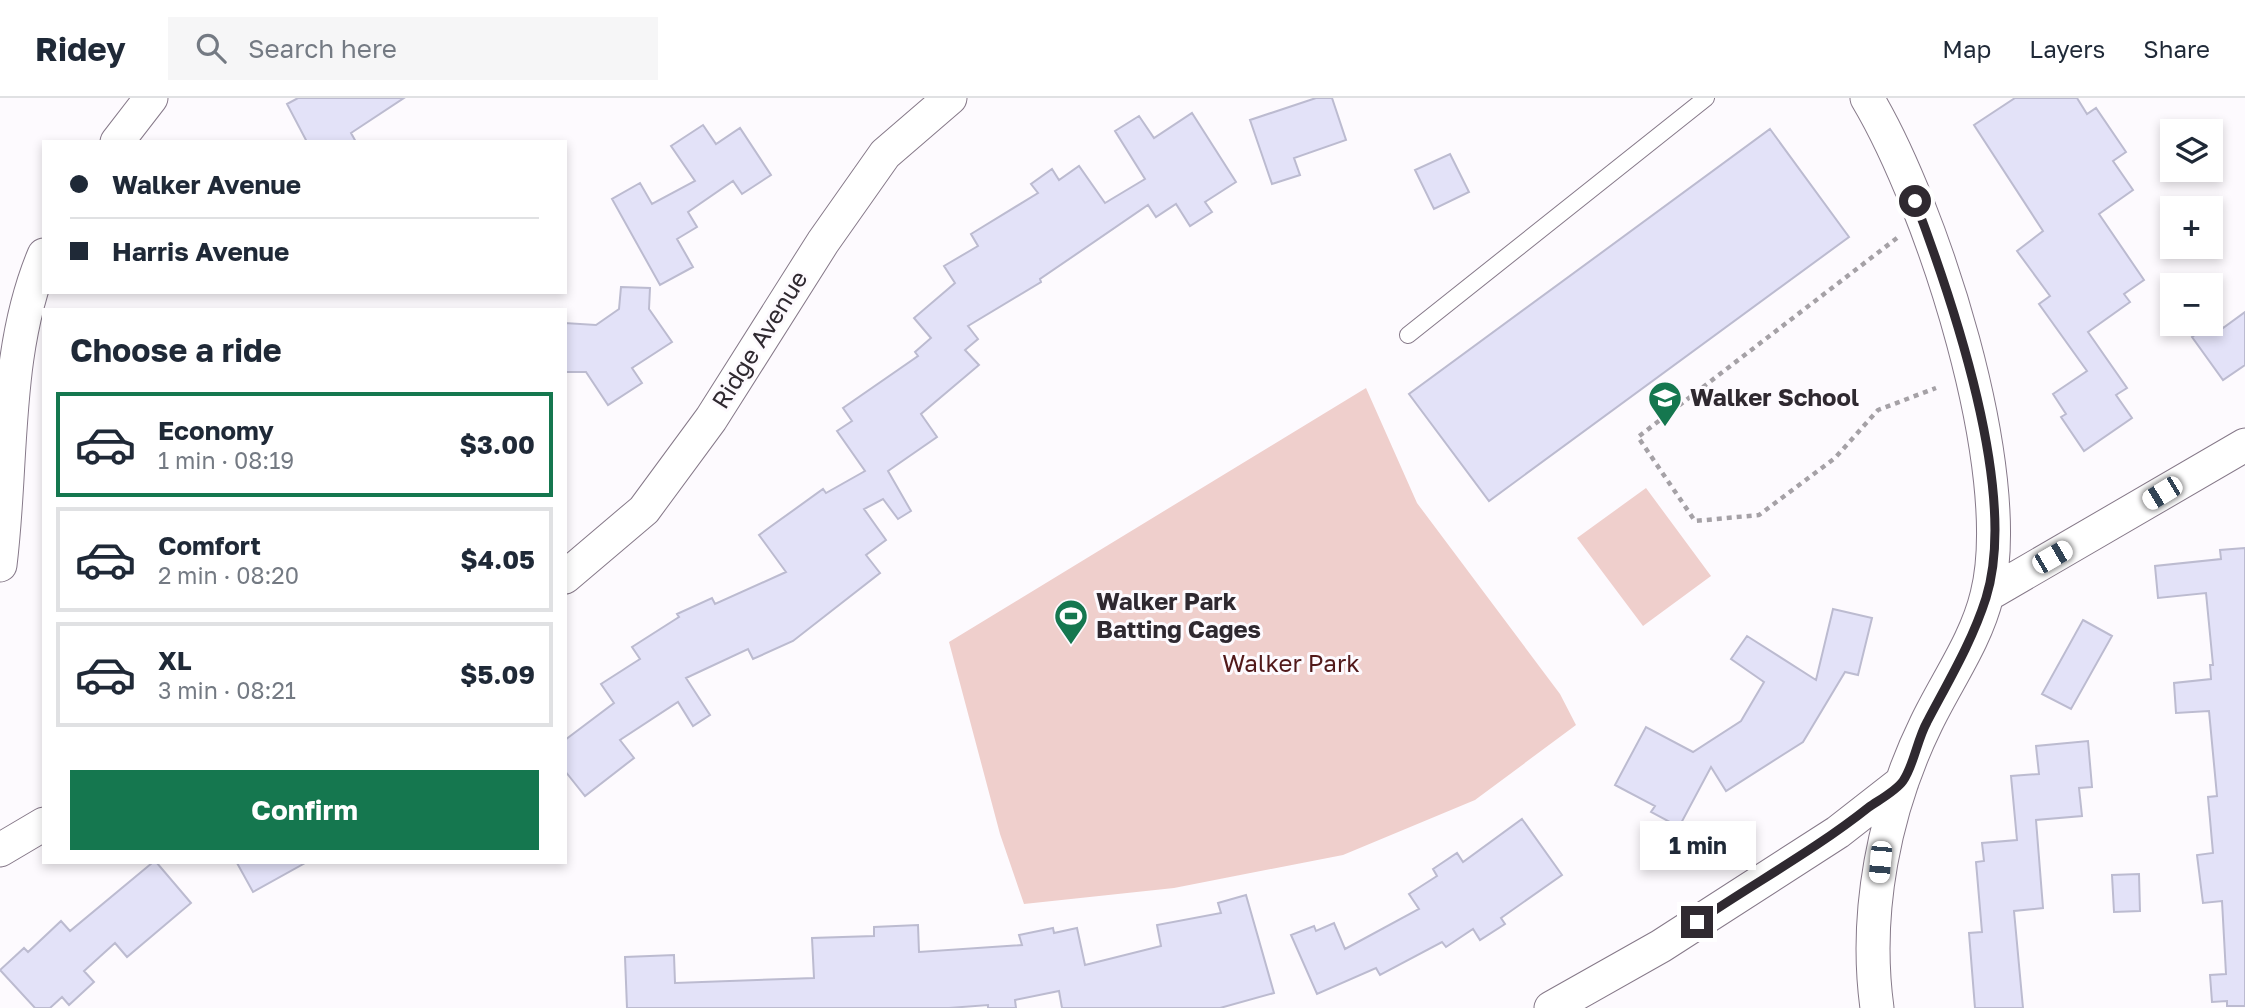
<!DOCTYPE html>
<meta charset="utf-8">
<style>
body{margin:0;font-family:"Golos Text",sans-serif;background:#f6f6f7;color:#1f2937;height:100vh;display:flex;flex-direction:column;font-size:26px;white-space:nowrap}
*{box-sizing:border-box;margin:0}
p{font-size:23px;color:#747a83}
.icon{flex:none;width:38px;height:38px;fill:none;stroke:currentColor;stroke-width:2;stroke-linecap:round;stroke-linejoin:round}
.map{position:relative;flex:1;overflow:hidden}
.sheet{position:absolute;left:42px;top:210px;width:525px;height:556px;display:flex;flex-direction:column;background:#fff;border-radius:0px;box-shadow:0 4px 10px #0003}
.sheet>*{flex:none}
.banner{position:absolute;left:42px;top:42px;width:525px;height:154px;border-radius:0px;box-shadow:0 4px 10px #0003;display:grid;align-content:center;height:154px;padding:0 28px;background:#fff}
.buttons{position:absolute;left:2160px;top:21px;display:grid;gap:14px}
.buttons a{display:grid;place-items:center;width:63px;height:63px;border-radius:0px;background:#fff;box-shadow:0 4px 10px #0003;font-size:35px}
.end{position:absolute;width:32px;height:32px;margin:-16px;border:9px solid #2f2930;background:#fff;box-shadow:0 0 0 4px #fff}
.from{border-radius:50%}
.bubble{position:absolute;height:49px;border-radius:0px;background:#fff;box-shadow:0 4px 10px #0003;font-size:23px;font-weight:700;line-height:49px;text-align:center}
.car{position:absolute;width:21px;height:42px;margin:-21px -10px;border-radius:9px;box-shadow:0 0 5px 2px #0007;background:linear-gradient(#fff 24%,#345 0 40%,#fff 0 76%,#345 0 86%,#fff 0)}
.banner b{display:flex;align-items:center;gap:24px;height:66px;font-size:26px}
.banner b+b{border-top:2px solid #e0e1e3}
.banner i{width:18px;height:18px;background:#1f2937}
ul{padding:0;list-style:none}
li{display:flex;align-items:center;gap:21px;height:105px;margin:0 14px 10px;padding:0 14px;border:4px solid #e0e1e3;border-radius:0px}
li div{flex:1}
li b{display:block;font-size:26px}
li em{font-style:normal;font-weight:700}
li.selected{border-color:#15774f}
li>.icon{width:63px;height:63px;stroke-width:1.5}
h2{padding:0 28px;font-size:32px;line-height:84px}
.primary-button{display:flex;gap:14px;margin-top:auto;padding:14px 28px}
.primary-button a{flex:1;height:80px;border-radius:0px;background:#15774f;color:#fff;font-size:28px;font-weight:700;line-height:80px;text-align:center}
header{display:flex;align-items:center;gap:42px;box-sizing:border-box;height:98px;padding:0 35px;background:#fff;border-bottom:2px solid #e0e1e3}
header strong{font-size:33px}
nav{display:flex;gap:38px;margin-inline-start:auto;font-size:24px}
.search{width:490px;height:63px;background:#f6f6f7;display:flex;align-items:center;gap:18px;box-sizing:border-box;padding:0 24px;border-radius:0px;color:#747a83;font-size:26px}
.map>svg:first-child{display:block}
.green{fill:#efcfcc}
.building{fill:#e3e2f8;stroke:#bcbbd0;stroke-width:2}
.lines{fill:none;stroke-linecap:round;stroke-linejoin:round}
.lane-casing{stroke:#867989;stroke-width:18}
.street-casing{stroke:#867989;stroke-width:35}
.path{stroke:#a5a1a6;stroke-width:4.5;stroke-dasharray:5 5;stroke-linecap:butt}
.lane{stroke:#fff;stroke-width:16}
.street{stroke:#fff;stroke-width:33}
.route{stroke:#2f2930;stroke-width:9}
.labels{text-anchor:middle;stroke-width:6;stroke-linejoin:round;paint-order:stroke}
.street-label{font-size:24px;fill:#2f2930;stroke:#fdfafe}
.poi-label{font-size:24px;font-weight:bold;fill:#2f2930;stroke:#fdfafe;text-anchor:start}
.park-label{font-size:24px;fill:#511819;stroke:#fdfafe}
</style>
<header>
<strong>Ridey</strong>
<div class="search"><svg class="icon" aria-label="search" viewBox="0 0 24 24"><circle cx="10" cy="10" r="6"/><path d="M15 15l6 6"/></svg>Search here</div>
<nav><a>Map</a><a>Layers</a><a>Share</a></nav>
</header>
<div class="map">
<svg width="2245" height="910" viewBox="0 0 2245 910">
<rect width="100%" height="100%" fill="#fdfafe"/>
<!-- green -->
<path class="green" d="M1366,290l51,115 143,191 16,31 -101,75 -132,55 -169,33 -150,16 -24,-70 -51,-192z
M1646,390l65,88 -68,50 -66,-88z"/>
<!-- building -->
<path class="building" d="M298,0h106l-53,35 5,9h-49l-20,-38z
M1316,0h16l14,42 -52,18 6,17 -28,9 -22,-64z
M2015,0h62l10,16 9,-6 30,44 -13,9 20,29 -34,24 45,66 -20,14 6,8 -42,30 39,56 -11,7 16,23 -48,33 -23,-34 5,-3 -13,-20 34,-23 -48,-67 11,-8 -33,-45 26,-20 -69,-106z
M1192,15l44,69 -31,20 7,10 -22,14 -14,-22 -20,13 -8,-12 -108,74 1,3 -73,44 10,13 -13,11 14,15 -58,49 16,23 -49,34 23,40 -13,8 -15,-20 -19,10 22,31 -20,15 14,18 -87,68 -40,18 -5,-10 -62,29 24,37 -17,11 -15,-24 -58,38 14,18 -49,38 -20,-25v-31l49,-37 -13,-19 39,-25 -8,-12 47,-30 -2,-3 35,-16 3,6 71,-32 -27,-37 64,-46 3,4 39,-22 -28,-40 15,-10 -9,-13 75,-52 -3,-4 16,-14 -17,-20 41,-35 -11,-17 34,-20 -7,-12 67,-41 -7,-9 21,-15 7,11 20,-14 26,37 40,-24 -30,-48 24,-15 15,22z
M703,27l13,19 24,-16 31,47 -29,19 -9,-13 -45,31 9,15 -20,12 16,28 -33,18 -48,-86 28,-16 12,21 43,-23 -24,-35z
M1770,31l79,108 -360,264 -80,-107z
M1450,56l19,38 -35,17 -19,-39z
M621,189l29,1 -1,21 23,33 -40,26 10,15 -34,22 -22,-33h-21v-49l31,2 23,-16z
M2245,214v53l-22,15 -31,-43 25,-18 6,9z
M2245,450v458h-18v-5l-15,1 -2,-27 16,-1 -4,-73 -19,2 -6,-48 16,-2 -5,-56 9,-1 -8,-85 -33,2 -2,-30 37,-4 -1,-14h3l-7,-72 -48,5 -3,-32 66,-7 -1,-9z
M1833,511l39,9 -14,57 -13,-3 -42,70 -77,49 -15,-24 -32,60 -28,-15 4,-6 -40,-21 31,-58 47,25 48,-31 23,-39 -33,-23 16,-23 69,44z
M2083,522l29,16 -41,73 -29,-15z
M2088,643l4,46 -13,1 3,28 -46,4 7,88 -29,3 9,97h-48l-6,-75 13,-1 -6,-70 8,-1 -2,-18 35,-3 -6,-64 28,-2 -3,-28z
M1522,721l40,56 -61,43 4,6 -25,16 -7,-11 -27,18 -4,-5 -62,33 -4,-7 -59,26 -26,-59 23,-9 2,5 18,-8 11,26 74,-40 -10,-15 28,-18 -4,-7 24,-16 6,9z
M152,765h5l34,40 -64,54 -12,-14 -31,28 10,11 -25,23 -7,-8 -12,11h-15l-35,-38 24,-22 4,4 33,-31 9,10z
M237,765h68l-52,29z
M2139,776l1,37 -26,1 -2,-37z
M1246,797l28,98 -54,15h-158l-3,-17 -44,9 1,8h-28v-3l-39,3h-322l-2,-51 49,-2 1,28 139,-5 -2,-40 62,-2v-9l44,-2 1,27 103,-7 -3,-10 34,-7 1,5 23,-5 8,37 76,-19 -4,-21 64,-12 -3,-10z"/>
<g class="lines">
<!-- lane casing -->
<g class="lane-casing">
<path id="lane" d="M1408,237l298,-237"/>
</g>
<!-- street casing -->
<g class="street-casing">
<path id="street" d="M1867,0c65,109 151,373 120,497 -11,46 -41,87 -61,129 -42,86 -62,189 -49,284
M117,44l34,-44
M0,467c13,-104 3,-212 44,-310
M565,479l79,-67 67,-91 112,-177 62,-88 65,-56
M1987,497l258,-150
M0,752l44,-26
M1551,910l110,-62 177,-114 64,-50"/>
</g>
<!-- path -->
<path class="path" d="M1897,140l-259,199 57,84 64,-6 76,-57 43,-48 58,-22"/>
<!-- lane -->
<use href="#lane" class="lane"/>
<!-- street -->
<use href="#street" class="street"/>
</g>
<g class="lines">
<!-- route -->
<path class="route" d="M1697,824c57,-39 118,-72 172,-115 10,-7 27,-16 34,-26 11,-16 14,-41 24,-59 21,-40 45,-80 59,-124 33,-105 -33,-296 -71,-397"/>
</g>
<!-- icons -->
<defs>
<g id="school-pin" transform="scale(1.75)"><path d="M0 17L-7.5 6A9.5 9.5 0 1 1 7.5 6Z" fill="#15774f" stroke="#fdfafe"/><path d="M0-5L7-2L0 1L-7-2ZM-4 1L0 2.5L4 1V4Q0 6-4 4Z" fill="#fff"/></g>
<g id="stadium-pin" transform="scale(1.75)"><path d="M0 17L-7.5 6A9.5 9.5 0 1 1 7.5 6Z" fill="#15774f" stroke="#fdfafe"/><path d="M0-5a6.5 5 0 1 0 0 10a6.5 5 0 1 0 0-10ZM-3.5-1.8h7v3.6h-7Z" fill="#fff"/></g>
</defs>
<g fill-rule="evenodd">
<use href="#school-pin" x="1665" y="300"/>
<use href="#stadium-pin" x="1071" y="518"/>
</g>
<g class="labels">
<!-- street labels -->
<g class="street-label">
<text transform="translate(760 242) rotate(-58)" y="8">Ridge Avenue</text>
</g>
<!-- poi labels -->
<g class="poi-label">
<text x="1690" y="308">Walker School</text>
<text x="1096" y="512">Walker Park<tspan x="1096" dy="28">Batting Cages</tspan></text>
</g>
<!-- park labels -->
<g class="park-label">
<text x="1291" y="574">Walker Park</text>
</g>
</g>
</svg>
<div class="buttons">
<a><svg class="icon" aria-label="layers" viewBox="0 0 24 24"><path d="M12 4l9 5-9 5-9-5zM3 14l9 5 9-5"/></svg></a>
<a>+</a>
<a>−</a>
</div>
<i class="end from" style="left:1915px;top:103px"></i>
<i class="end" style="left:1697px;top:824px"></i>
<div class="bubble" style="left:1640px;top:723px;width:116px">1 min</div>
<i class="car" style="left:2162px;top:395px;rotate:239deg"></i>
<i class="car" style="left:2052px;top:459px;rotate:60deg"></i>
<i class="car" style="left:1880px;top:764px;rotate:185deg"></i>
<div class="banner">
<b><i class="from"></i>Walker Avenue</b>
<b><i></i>Harris Avenue</b>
</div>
<section class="sheet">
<h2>Choose a ride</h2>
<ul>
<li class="selected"><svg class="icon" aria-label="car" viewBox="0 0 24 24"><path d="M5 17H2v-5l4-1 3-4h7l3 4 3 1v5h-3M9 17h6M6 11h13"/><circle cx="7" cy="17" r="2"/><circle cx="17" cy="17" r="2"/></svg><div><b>Economy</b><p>1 min · 08:19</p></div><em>$3.00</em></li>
<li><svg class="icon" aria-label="car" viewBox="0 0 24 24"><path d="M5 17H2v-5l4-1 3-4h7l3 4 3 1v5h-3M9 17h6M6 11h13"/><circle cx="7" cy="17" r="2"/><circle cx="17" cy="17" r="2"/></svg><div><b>Comfort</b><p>2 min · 08:20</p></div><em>$4.05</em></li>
<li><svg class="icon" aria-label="car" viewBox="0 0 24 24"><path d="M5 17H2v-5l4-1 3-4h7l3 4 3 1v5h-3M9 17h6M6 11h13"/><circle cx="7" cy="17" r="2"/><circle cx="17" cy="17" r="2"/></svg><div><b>XL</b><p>3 min · 08:21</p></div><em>$5.09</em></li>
</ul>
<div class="primary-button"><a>Confirm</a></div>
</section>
</div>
